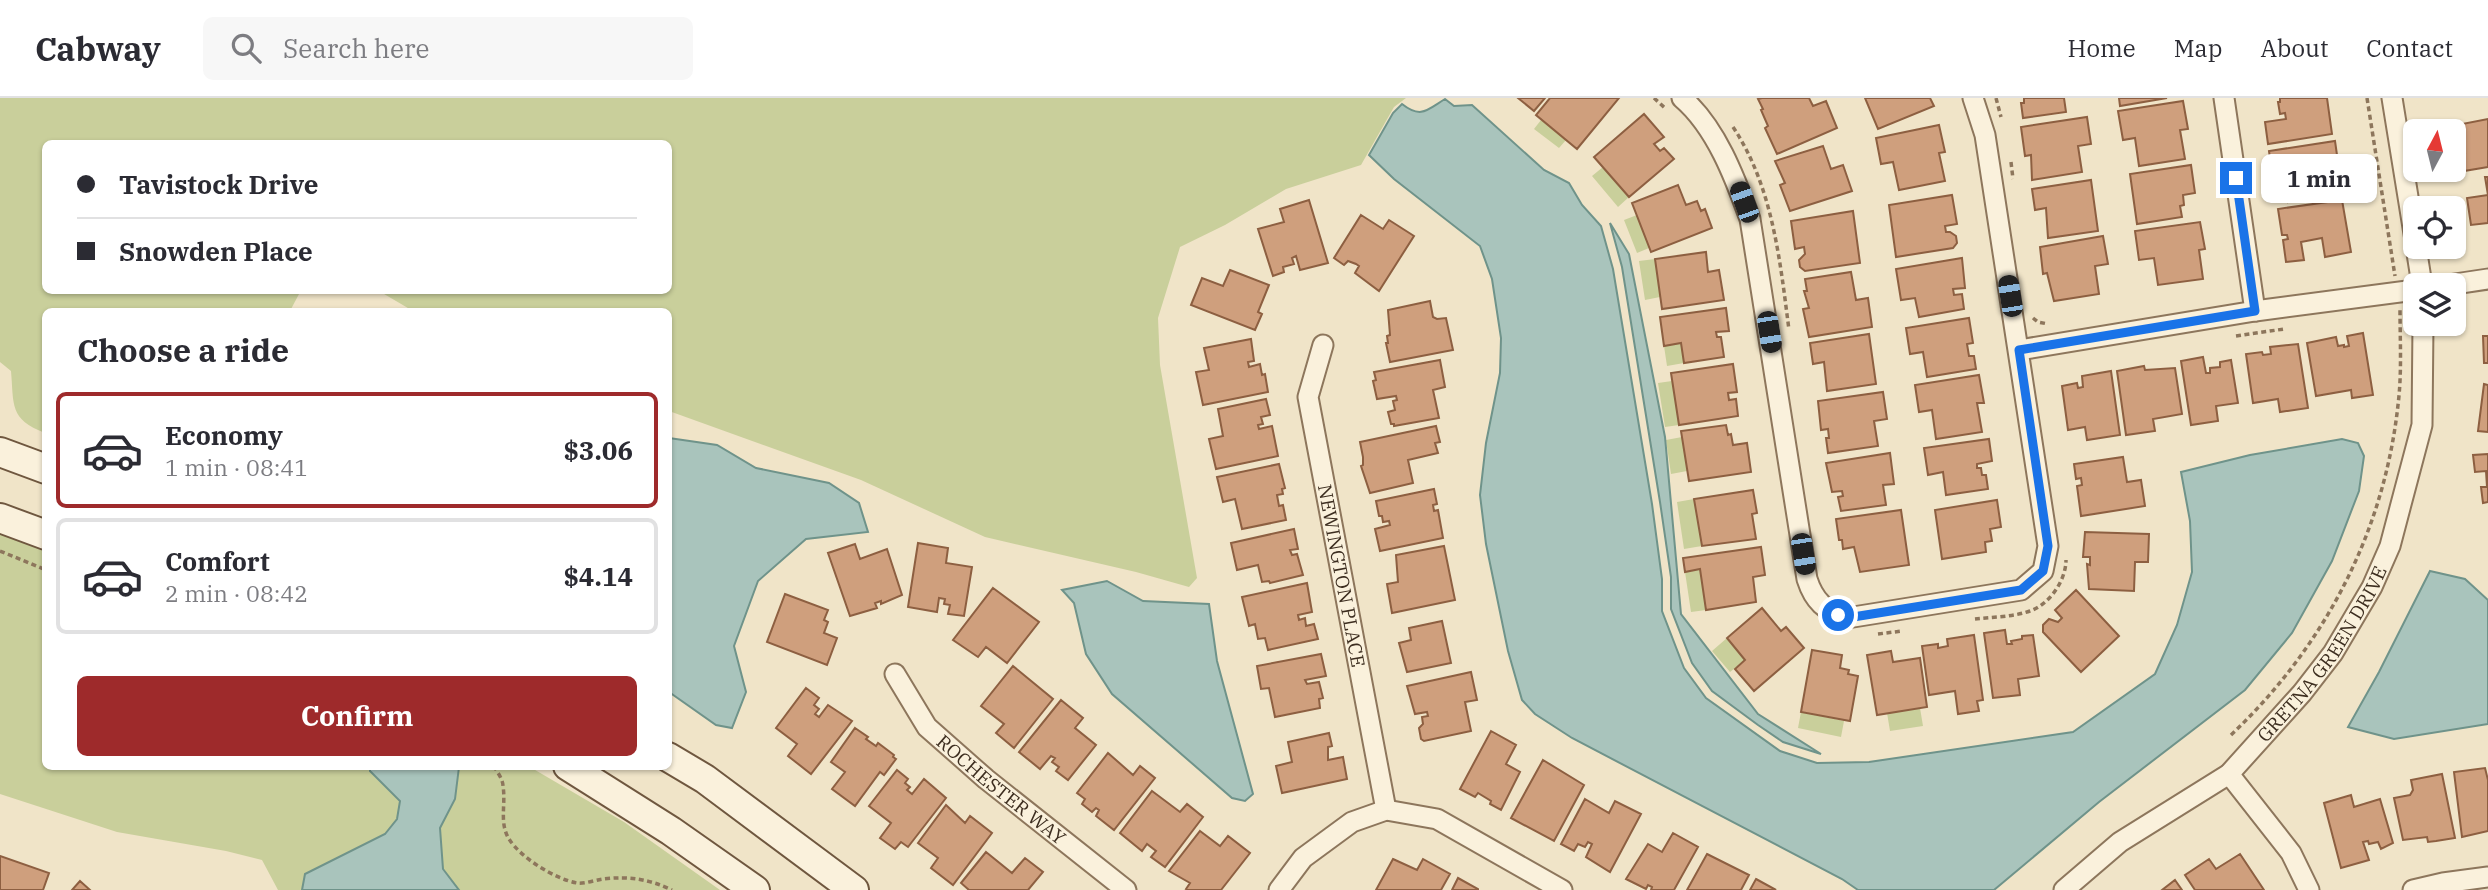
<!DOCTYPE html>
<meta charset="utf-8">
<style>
body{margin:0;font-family:"IBM Plex Serif",serif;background:#f7f7f7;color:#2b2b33;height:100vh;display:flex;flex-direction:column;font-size:26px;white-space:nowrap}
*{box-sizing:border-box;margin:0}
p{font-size:23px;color:#7c7c81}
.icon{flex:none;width:38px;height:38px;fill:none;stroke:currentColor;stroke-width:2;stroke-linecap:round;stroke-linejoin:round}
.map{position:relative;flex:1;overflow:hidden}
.details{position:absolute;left:42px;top:210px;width:630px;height:462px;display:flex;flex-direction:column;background:#fff;border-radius:10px;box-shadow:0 2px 5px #0004}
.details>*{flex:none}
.banner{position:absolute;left:42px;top:42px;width:630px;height:154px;border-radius:10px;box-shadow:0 2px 5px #0004;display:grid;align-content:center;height:154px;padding:0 35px;background:#fff}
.needle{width:46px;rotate:7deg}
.buttons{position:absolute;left:2403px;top:21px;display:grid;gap:14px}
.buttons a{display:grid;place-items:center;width:63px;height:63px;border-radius:10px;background:#fff;box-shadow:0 2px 5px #0004;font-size:35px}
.end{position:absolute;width:32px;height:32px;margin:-16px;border:9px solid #1a73e8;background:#fff;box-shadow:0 0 0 4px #fff}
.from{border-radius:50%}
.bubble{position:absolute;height:49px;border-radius:10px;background:#fff;box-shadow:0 2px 5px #0004;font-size:23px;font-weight:800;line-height:49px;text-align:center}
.car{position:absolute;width:21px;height:42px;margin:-21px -10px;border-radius:9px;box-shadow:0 0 5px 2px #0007;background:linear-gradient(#222 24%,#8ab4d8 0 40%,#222 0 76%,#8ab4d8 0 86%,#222 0)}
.banner b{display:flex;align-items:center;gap:24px;height:66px;font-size:26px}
.banner b+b{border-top:2px solid #e1e1e2}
.banner i{width:18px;height:18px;background:#2b2b33}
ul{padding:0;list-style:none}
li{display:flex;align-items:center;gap:21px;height:116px;margin:0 14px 10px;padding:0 21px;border:4px solid #e1e1e2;border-radius:10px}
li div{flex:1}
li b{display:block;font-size:26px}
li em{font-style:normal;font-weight:800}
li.selected{border-color:#9e2a2b}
li>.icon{width:63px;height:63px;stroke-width:1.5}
h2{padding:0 35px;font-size:32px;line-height:84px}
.primary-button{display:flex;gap:14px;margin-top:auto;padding:14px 35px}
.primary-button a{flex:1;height:80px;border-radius:10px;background:#9e2a2b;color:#fff;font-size:28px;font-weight:800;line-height:80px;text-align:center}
header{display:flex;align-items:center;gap:42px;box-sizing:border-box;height:98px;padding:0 35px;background:#fff;border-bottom:2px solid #e1e1e2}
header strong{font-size:33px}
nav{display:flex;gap:38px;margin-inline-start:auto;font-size:24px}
.search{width:490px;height:63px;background:#f7f7f7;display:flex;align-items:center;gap:18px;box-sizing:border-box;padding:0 24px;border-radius:10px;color:#7c7c81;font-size:26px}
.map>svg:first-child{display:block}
.green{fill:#c9cf9b}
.water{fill:#a9c4bc;stroke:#6f938a;stroke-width:2}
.building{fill:#cf9f7d;stroke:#8d5f41;stroke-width:2}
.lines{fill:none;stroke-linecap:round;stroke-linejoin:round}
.street-casing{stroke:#8d765c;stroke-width:23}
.secondary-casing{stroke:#6f573f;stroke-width:32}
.path{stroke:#8d765c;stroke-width:3.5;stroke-dasharray:5 3.5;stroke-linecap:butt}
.street{stroke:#faf1dc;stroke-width:19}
.secondary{stroke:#faf1dc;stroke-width:28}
.route{stroke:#1a73e8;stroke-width:9}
.labels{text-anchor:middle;stroke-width:5;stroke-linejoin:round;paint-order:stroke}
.street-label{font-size:19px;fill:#3d2e20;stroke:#f7eed8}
</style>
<header>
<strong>Cabway</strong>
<div class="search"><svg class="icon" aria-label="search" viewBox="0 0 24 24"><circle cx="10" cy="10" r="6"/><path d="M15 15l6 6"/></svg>Search here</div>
<nav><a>Home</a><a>Map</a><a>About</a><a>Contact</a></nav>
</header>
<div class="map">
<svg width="2488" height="792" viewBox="0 0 2488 792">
<rect width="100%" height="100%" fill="#f0e4c8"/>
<!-- green -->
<path class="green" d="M0,0h1406l-12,9 -33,58 -75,24 -61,36 -45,22 -22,71 2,47 37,213 -8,9 -53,-15 -151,-35 -124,-57 -192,-69 -1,-99 -255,-1 -34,-20 289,-1v-146h-622v146l262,1 -9,3 -9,17 -244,1 -1,121c-36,-14 -31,-28 -34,-62l-11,-9z
M1541,22l25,20 -7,8 -25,-19z
M1603,69l26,30 -11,10 -26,-31z
M1637,117l12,33 -12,5 -13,-33z
M1655,161l5,38 -15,3 -6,-39z
M1681,245l3,20 -17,3 -3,-20z
M1672,283l7,44 -14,2 -7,-44z
M1682,339l5,34 -16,3 -5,-34z
M1694,401l8,47 -18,3 -7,-47z
M0,436l45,17 1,215 484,1 94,55 96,68h-442l-16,-30 -36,-9 -109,-19 -117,-38z
M1700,471l6,41 -15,2 -6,-40z
M1727,540l18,22 -15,12 -18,-21z
M1920,610l3,18 -33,5 -3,-18z
M1801,614l43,9 -3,16 -43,-9z"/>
<!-- water -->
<path class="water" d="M1445,1l9,7 18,-1 72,65 25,13 13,22 19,21 12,43 39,235 10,75v32l22,57 22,30 74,53 37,12 52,-1 204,-30 82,-58 22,-49 15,-53 -2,-51 -9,-49 69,-17 92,-16 16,4 6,13 -5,35 -27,70 -40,72 -47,57 -146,112 -105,88h-136l-16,-11 -270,-141 -37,-24 -13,-14 -14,-49 -22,-107 -6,-49 6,-52 14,-70 1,-35 -9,-59 -12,-33 -86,-67 -25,-24 24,-42 9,-9c19,15 25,6 43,-5z
M1610,125l19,31 36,183 16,177 77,100 63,40 -38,-12 -25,-17 -46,-34 -20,-28 -21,-54v-32l-11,-75 -38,-235z
M669,340l48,7 39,23 73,15 30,20 9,29 -62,7 -48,42 -24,65 12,46 -14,36 -16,-3 -47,-33z
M2430,473l35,8 23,21v124l-94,15 -46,-12 31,-55z
M1107,483l36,20 66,3 8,57 36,133 -8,7 -13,-3 -120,-104 -26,-40 -12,-51 -12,-13z
M370,669h89l-4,32 -15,29 3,41 16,21h-157l3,-16 80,-40 12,-15 3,-18 -30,-30z"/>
<!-- building -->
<path class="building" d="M1518,0h27l-11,13z
M1550,0h69l-42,51 -41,-34z
M1762,0h47l4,8 13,-5 11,27 -60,26 -12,-26 3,-2 -7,-16 2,-1 -5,-10z
M1865,0h65l4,8 -56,23z
M2024,0h40l2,14 -43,6 -2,-15h3z
M2119,0h48l-47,8z
M2280,0h47l5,36 -64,10 -3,-22 21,-3 -1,-6 -5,1 -2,-12h2z
M2183,3l5,28 -8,1 5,29 -46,7 -4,-28 -12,2 -5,-29z
M1644,16l20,23 -10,7 6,7 4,-3 10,11 -45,38 -35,-40z
M2087,19l4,27 -13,2 4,26 -50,8 -1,-25 -6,1 -4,-29z
M2488,21v48l-24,4 -3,-17 4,-1 -2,-13 -4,1 -2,-16z
M1939,27l6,27 -6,1 6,28 -46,9 -6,-28 -12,2 -5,-26z
M2335,43l4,28 -14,2 3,25 -40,6 -1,-24 -14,2 -4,-29z
M1823,48l8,23 12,-4 9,26 -62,20 -10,-26 5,-2 -10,-22z
M2191,67l4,28 -12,2 1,10 -4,1 2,11 -45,7 -7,-50z
M2485,79h3v46l-17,2 -4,-27 21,-3z
M2091,82l7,51 -50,7 -2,-30 -11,2 -3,-21z
M1678,87l8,20 11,-4 4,10 4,-2 7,19 -61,24 -19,-49z
M1952,97l5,29 -12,2 1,6h4l6,4 1,7 -4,5 -57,9 -7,-52z
M1309,102l19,63 -28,7 -4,-14 -4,2 2,6 -11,3 1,5 -11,4 -15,-47 26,-7 -4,-13z
M2342,102l9,52 -26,5 -3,-19 -21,4 3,18 -18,2 -3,-22 5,-1 -1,-4h-5l-4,-26z
M1853,113l7,52 -55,8 -5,-4 -1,-7 6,-6 -1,-7 -9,2 -4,-28z
M1361,117l22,14 6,-9 25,16 -35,55 -24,-18 4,-7 -3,-2 -8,-3 -4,4 -10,-7z
M2200,124l5,27 -6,1 4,29 -45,6 -4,-27 -15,2 -4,-29z
M2103,138l5,28 -13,2 4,28 -45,7 -7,-28 -4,1 -3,-27z
M1706,154l2,20 11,-2 5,30 -62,9 -7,-50z
M1962,160l3,30 -12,1 1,6 8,-1 2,15 -45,8 -4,-19 -14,2 -5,-31z
M1230,172l39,15 -11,27 4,2 -7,16 -64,-25 11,-27 21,8z
M1851,174l5,28 12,-2 4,29 -63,10 -6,-28 6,-1 -5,-17h3l-2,-12z
M1430,203l3,16 4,2 9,-1 7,32 -63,12 -4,-19h2l-1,-7 3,-1 -2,-25z
M1726,210l3,23 -13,1 1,5h4l3,20 -40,6 -3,-20 -17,3 -4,-29z
M1969,220l4,25 -6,1 2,12h5l2,13 -49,8 -4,-25 -13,2 -4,-26z
M2363,235l10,62 -21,3 -1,-8 -35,6 -9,-53 29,-6 2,9 6,-1v2l5,-1 -2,-10z
M1869,236l7,50 -49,7 -3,-29 -11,2 -3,-21z
M2483,238h5v27h-4z
M1251,241l3,22 -6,1 1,5 11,-3 2,11 3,-1 3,18 -65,13 -7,-33 13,-2 -5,-22z
M2298,246l10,64 -28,4 -2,-13 -25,4 -7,-49 16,-2 1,3 8,-1 -1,-7z
M2203,259l3,16h4v-5l10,-1v-5l11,-2 7,43 -22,3 2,15 -27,4 -10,-64z
M1440,262l5,27 -12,3 6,28 -45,8v-2h-3l-3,-12 7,-2 -2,-9 4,-1 -1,-4 -19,3 -4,-18 3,-1 -2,-8z
M1733,266l4,28 -9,1 1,7 7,-1 2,17 -59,9 -8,-52z
M2144,268l1,4 30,-2 7,46 -29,5 2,12 -29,4 -9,-64z
M2111,273l9,64 -33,5 -2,-13 -17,3 -6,-44 15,-3 1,5 5,-1 -1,-11z
M1979,277l5,28h-7l5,29 -46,7 -4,-29 -13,2 -4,-27z
M2484,286l4,1v47l-10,-1z
M1883,294l4,27 -13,2 4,25 -50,7 -2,-15h3l-1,-9 -7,1 -3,-29z
M1266,301l4,16 -9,2 2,7 -5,1 1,4 13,-3 6,30 -62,13 -7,-30 14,-3 -5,-27z
M1726,327l2,10 3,-1 2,11 14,-2 4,29 -62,9 -8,-50z
M1436,328l4,16 -5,1 3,10 -30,7 5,23 -43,10 -9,-27 2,-1v-8l-3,-15z
M1989,341l3,22 -15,3v4h4l1,7h4l2,14 -42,6 -3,-23 -15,3 -4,-27z
M1890,355l4,31 -11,1 3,20 -45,6 -3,-14 5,-1 -1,-5 -10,1 -6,-29z
M2488,356v48l-5,1 -2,-16h6l-1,-16 -11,1 -2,-17z
M2123,359l4,25 14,-2 4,26 -64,10 -4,-30 5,-1 -1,-7 -5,1 -2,-15z
M1279,366l6,24 -3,1 1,5 -6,1 2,11 4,-1 3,15 -44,9 -7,-30 -12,3 -6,-25z
M1434,391l3,15 -4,1 1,6 4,-1 5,28 -63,13 -5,-22 15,-4 -1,-4 -6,1 -1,-6h-3l-3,-15z
M1753,392l4,23 -5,1 4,25 -54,7 -8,-47z
M1997,402l4,27 -11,2 2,12 -7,1 1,10 -44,7 -7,-49z
M1901,412l8,55 -49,7 -6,-25 -11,2 -1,-9h-3l-3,-21z
M1294,431l4,20 -8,1 2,5 5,-1 6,21 -33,8 -1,-2 -7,1 -4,-17 -21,5 -6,-27z
M2085,434l64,2 -1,28h-13l-1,29 -45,-2 -2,-25 3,1v-8h-7z
M918,445l30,5 -2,15 26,4 -8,49 -16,-2 2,-9 -6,-1 1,-5 -6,-1 -2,14 -29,-5z
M855,446l5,15 27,-10 15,46 -21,9v-3l-6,2 2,5 -27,8 -22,-63z
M1444,448l11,54 -63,13 -5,-29 11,-2 -2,-27z
M1761,449l4,28 -12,2 3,25 -50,8 -6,-41 -15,3 -2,-14z
M1307,485l5,29 -14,3 1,5 6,-2 1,8 8,-2 4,15 -50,11 -3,-12 -7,1 -3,-15 -6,2 -7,-29z
M993,490l46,34 -32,41 -21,-16 -8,10 -25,-17z
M2076,492l43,46 -38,36 -38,-40v-7l6,-6 9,3 4,-4 -7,-8z
M785,496l43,16 -4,10 4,2 -4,11 13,5 -10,27 -60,-23z
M1762,510l19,23 5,-4 18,21 -50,43 -19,-22 10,-9 -18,-22z
M1442,523l9,42 -44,9 -8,-29 12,-3 -2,-12z
M2005,532l2,14h5l-1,-3 11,-2v-3l11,-1 6,41 -21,3 2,16 -27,3 -9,-65z
M1974,537l9,65 -6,1 2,10 -21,3 -3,-23 -26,4 -7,-49 16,-2v4l10,-2 -1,-7z
M1812,552l30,5 -2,13 9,2 -1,4 10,2 -8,45 -49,-9z
M1891,553l2,11 27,-4 7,49 -50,8 -10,-60z
M1321,556l5,22 -21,4 2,4 12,-2 4,16 -4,1 1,9 -45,9 -6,-29 -8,1 -4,-23z
M1013,568l40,33 -39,49 -18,-15 8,-9 -23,-18z
M1471,574l6,28 -12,2 6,29 -47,10 -3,-2 -2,-11 4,-4 -1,-7 6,-1 -1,-4 -12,2 -8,-28z
M806,590l13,10 -5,7 5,4 -4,5 4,3 9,-12 24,16 -41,53 -23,-18 9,-12 -21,-16z
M1061,602l22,18 -8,10 21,17 -28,35 -12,-9 3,-4 -7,-5 3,-4 -4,-2 -11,13 -21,-17z
M855,630l13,9 -2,2 10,7 2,-3 16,12 -1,2 3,2 -12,16 -4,-3 -25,34 -23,-17 13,-17 -14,-10z
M1491,633l25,14 -10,19 14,8 -19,38 -11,-6 1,-3 -13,-8 -3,4 -15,-8z
M1329,635l3,13 -4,1v13l15,-3 4,22 -65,14 -6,-27 16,-4 -4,-20z
M1108,655l25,22 7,-9 15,12 -41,52 -18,-14 3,-6 -3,-2 -4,4 -10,-8 3,-5 -8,-6z
M1543,662l41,25 -30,56 -43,-23z
M2485,670l3,12v51l-26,6 -8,-65z
M897,672l11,9 -3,4 5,4 -3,3 5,4 12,-15 22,19 -38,49 -7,-5 -6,7 -15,-11 11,-15 -22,-17z
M2442,676l13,64 -19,3 -8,1 -1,-5 -24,3 -9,-42 16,-3 3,-5 -2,-10z
M1152,693l28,21 7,-8 16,13 -38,50 -14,-10 5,-6 -9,-7 -5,7 -22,-18z
M2351,697l3,12 26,-8 13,44 -12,6 -3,-7 -9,2 -1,-3 -5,1 6,18 -28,8 -17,-65z
M1585,701l24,14 6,-12 26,13 -31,58 -24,-15 6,-13 -4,-2 -3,5 -7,-3 -4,7 -13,-7z
M946,707l19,18 5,-7 22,17 -39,52 -22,-17 7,-10 -20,-15z
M1200,733l20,15 8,-10 22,17 -29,37h-33l-2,-1 4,-6 -21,-12z
M1673,735l25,14 -24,43h-23l1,-3 -4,-2 -2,4 -20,-10 22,-35 14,8z
M986,754l26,21 13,-15 18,14 -15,18h-59l-8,-7z
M1707,756l42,21 -8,15h-54z
M2240,756l24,36h-69l-10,-15 24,-16 7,10z
M0,758l49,17 -6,17h-43z
M1393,761l24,11 6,-11 27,15 -9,16h-65z
M1458,780l20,11v1h-26z
M1756,781l20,11h-26z
M2175,782l7,10h-20z
M80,783l10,9h-18z"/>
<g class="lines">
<!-- street casing -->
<g class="street-casing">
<g id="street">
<path d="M1682,0c34,29 53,80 68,121l57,360c7,22 18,32 40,39l174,-28 22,-19 5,-25 -63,-411 -12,-37"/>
<path d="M2224,0l31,213"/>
<path d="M2392,0l23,142"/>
<path d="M2416,149l6,38"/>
<path d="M2448,187l40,-6"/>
<path id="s1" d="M1323,247l-15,52 78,413"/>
<path d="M2019,252l236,-39 160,-21"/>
<path id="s2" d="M895,576l32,53 59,52 140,111"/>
<path d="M2229,676l62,79 18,37"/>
<path d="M1279,792l24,-32 49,-36 34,-12 51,9 125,71"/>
<path id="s3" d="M2064,792l56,-48 109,-68 73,-81 31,-40 39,-66 18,-41 10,-38 22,-83 1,-101"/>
<path d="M2413,792l30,-7 45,-6"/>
</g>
</g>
<!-- secondary casing -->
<g class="secondary-casing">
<path id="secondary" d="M0,354l46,17
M0,420l46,17
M668,659l37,22 149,111
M568,668l103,65 84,59"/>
</g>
<!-- path -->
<path class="path" d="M1654,0l11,10
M1996,0l5,19
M2367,0l28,178
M1733,29c40,60 47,134 56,203
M2011,64l2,17
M2033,220l5,4 10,2
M2236,238l48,-7
M0,453l46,19
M1975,521c18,-2 38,-2 55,-8 20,-7 36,-31 36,-51
M1878,536l24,-3
M2231,637c93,-88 153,-202 167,-330 4,-32 2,-64 2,-96
M494,668c3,6 9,13 9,20 3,18 -4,37 6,53 12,19 46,40 68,44 8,1 18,-3 26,-4 26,-3 46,0 69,11"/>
<!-- street -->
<use href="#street" class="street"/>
<!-- secondary -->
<use href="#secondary" class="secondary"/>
</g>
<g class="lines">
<!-- route -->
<path class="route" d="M1838,517l9,3 174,-28 22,-19 5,-25 -29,-196 236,-39 -19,-133"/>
</g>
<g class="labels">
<!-- street labels -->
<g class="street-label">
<text dy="7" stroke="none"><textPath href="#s1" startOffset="236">NEWINGTON PLACE</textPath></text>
<text dy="7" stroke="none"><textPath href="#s3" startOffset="355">GRETNA GREEN DRIVE</textPath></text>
<text dy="7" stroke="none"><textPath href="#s2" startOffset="159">ROCHESTER WAY</textPath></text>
</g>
</g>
</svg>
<div class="buttons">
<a><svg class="needle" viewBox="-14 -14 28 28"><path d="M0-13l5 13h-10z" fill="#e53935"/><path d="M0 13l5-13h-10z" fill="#7c7c81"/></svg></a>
<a><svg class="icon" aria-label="locate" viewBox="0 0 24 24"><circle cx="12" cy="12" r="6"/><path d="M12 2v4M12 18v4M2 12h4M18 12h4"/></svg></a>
<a><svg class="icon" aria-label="layers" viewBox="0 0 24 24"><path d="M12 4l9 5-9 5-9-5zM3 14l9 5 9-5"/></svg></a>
</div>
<i class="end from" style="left:1838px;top:517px"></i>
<i class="end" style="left:2236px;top:80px"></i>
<div class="bubble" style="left:2261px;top:56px;width:116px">1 min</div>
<i class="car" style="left:1744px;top:104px;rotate:340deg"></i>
<i class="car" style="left:2010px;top:198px;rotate:351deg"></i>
<i class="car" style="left:1769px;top:234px;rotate:171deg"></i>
<i class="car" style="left:1803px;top:456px;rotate:171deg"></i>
<div class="banner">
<b><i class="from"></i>Tavistock Drive</b>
<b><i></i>Snowden Place</b>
</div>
<section class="details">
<h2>Choose a ride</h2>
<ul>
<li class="selected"><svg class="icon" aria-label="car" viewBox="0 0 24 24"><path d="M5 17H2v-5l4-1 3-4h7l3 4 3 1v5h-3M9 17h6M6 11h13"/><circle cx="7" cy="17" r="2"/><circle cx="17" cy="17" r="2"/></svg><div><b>Economy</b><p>1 min · 08:41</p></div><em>$3.06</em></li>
<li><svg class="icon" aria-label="car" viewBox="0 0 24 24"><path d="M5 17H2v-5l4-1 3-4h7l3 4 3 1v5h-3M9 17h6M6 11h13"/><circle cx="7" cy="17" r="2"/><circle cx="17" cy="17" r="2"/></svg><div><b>Comfort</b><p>2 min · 08:42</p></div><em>$4.14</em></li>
</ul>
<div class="primary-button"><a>Confirm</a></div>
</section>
</div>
